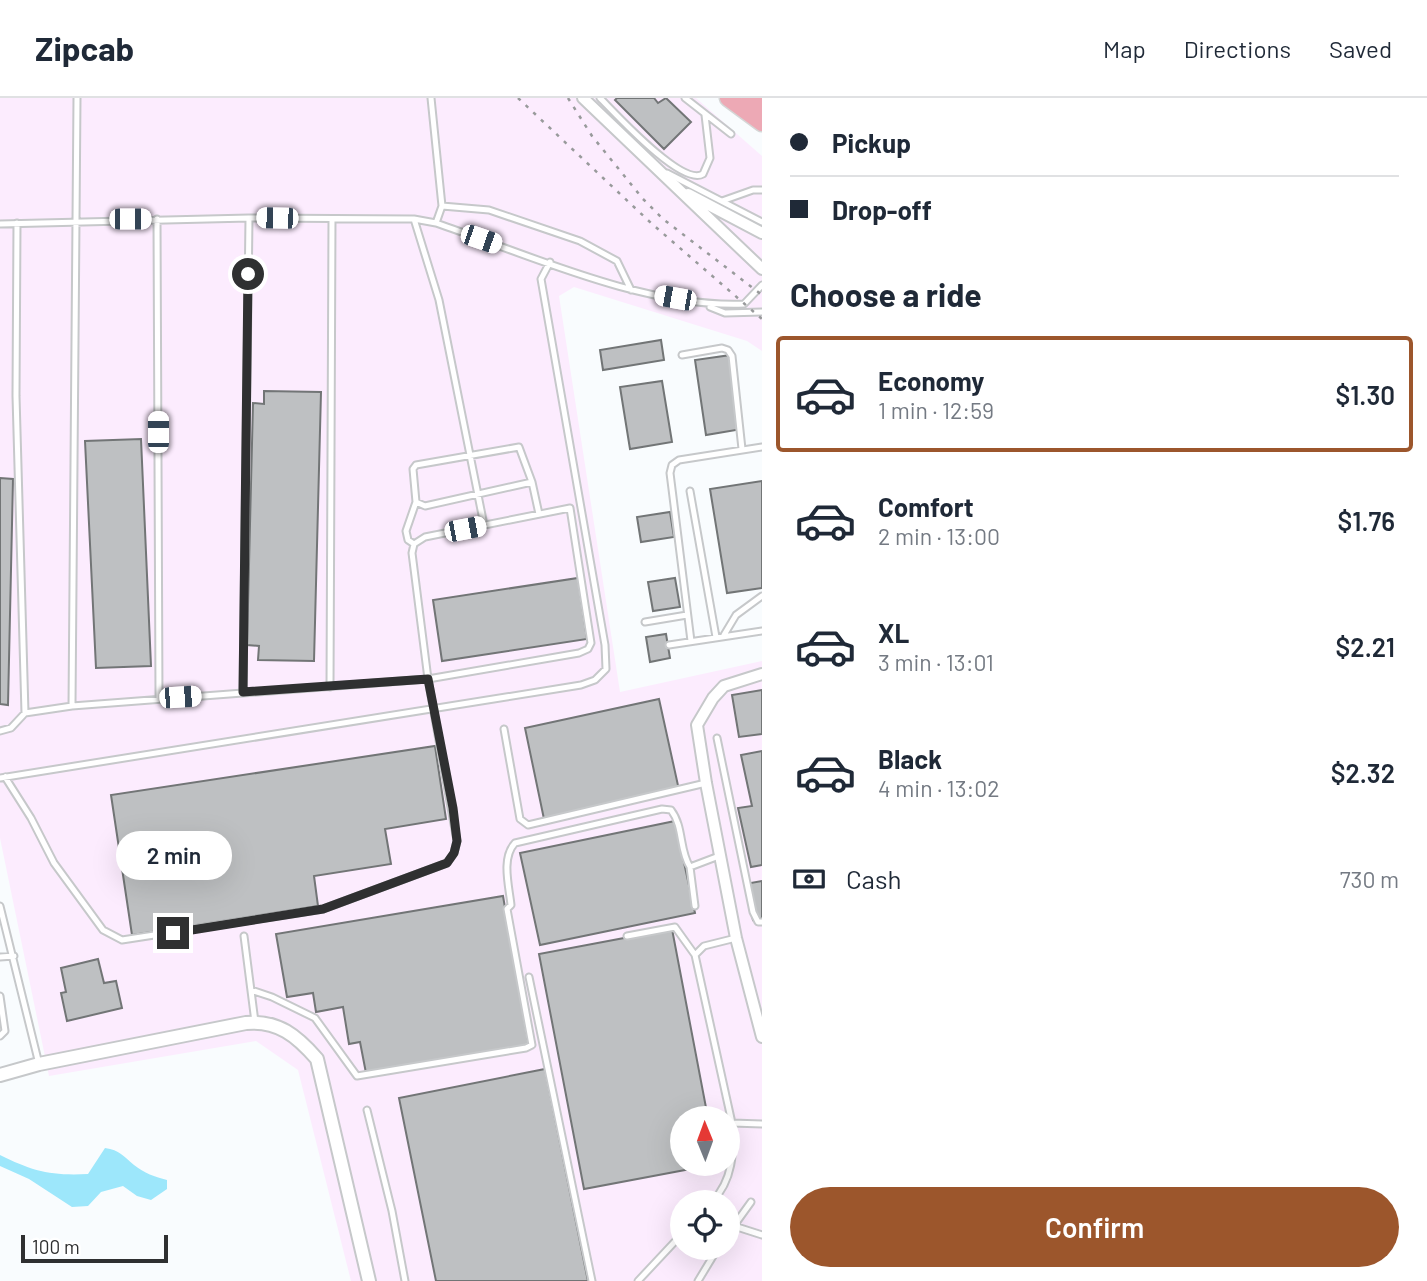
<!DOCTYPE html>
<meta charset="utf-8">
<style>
body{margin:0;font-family:Barlow,sans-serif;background:#f6f6f7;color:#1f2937;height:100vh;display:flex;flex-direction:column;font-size:26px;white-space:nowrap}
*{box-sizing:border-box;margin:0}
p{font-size:23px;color:#747a83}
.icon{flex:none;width:38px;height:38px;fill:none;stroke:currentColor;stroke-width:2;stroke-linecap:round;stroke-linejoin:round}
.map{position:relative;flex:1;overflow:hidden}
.drawer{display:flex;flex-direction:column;background:#fff;width:665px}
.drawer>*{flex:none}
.hud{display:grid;align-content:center;height:154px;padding:0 28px;background:#fff}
.needle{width:46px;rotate:359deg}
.buttons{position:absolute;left:670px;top:1008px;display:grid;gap:14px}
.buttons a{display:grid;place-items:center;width:70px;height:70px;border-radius:50%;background:#fff;box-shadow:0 7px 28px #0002;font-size:35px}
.scale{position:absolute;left:21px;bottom:18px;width:147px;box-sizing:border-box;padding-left:7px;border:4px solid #2f3031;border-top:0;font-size:19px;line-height:24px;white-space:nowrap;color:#2f3031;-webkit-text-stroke:5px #fff;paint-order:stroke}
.end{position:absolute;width:32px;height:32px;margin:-16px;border:9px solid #2f3031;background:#fff;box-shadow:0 0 0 4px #fff}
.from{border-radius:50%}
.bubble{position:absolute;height:49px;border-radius:24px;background:#fff;box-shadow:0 7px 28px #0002;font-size:23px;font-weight:600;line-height:49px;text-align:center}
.car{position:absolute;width:21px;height:42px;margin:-21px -10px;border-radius:9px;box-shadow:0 0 5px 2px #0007;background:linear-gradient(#fff 24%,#345 0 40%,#fff 0 76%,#345 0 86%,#fff 0)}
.hud b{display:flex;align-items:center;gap:24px;height:66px;font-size:26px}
.hud b+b{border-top:2px solid #e0e1e3}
.hud i{width:18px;height:18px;background:#1f2937}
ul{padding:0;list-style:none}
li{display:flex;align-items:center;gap:21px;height:116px;margin:0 14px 10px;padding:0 14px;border:4px solid transparent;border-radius:7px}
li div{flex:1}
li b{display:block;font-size:26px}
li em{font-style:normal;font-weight:600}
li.current{border-color:#9c562c}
li>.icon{width:63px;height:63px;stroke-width:1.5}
h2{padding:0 28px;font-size:32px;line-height:84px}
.pay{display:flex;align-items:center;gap:18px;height:77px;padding:0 28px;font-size:26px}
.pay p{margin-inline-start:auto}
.primary-button{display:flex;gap:14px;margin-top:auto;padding:14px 28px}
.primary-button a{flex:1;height:80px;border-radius:42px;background:#9c562c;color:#fff;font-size:28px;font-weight:600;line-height:80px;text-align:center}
header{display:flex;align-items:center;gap:42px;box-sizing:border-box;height:98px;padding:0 35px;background:#fff;border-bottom:2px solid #e0e1e3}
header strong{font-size:33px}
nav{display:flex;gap:38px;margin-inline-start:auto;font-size:24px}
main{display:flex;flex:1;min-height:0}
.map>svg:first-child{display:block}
.industrial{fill:#fcecfe;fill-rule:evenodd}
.water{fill:#9de7fb}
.building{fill:#bec0c2;stroke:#727576;stroke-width:2}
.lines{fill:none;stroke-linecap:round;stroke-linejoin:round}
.service-casing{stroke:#c6c8ca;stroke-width:9}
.minor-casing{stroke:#c6c8ca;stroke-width:14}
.tertiary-casing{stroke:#c6c8ca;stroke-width:16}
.primary-casing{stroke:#d5d6d6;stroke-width:19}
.service{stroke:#fff;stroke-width:5}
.minor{stroke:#fff;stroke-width:10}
.tertiary{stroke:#fff;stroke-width:12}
.primary{stroke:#eda9b5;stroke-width:16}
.rail{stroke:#989a9b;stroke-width:2.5;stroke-dasharray:3.5 7;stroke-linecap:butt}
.route{stroke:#2f3031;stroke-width:9}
</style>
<header>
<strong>Zipcab</strong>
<nav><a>Map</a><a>Directions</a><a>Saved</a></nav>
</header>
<main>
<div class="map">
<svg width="762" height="1183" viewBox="0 0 762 1183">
<rect width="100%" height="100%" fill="#f9fcfe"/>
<!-- industrial -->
<path class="industrial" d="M0,0h696l66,58v195l-15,-10 -173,-54 -15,9 61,396 142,-31v620h-411l-53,-211 -42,-29 -207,35 -49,-238zM682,1020h46v46h-46zM682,1104h46v46h-46z"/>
<!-- water -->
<path class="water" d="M105,1050c15,2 18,8 29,17 10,8 21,12 33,15v9l-16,11 -14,-4 -14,-10 -22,6 -13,14 -16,1 -43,-28 -29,-13v-11c32,16 51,21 88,19z"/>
<!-- building -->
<path class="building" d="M617,0h37l4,5 8,-5 25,24 -27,27 -49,-49z
M661,242l3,20 -61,10 -3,-20z
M731,257l11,74 -36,6 -11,-75z
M662,283l10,61 -42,7 -10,-62z
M264,293l57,1 -7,269 -56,-1 1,-14 -12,-1 6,-242 11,1z
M141,341l10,227 -55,2 -11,-227z
M0,380l13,1 -5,226 -8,-1z
M762,383v107l-35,5 -17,-104z
M670,414l4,25 -33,5 -4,-25z
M578,480l9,61 -145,22 -9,-61z
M675,480l5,29 -27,4 -5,-29z
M666,536l4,24 -20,4 -4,-25z
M762,592v44l-23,3 -7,-42z
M659,601l20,91 -135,29 -19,-91z
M435,648l11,73 -61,10 6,35 -77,12 4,30 -186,29 -21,-140z
M762,653v114l-11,2 -13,-59 14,-2 -11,-51z
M675,723l20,92 -155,32 -20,-92z
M762,783v37l-9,2 -8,-36z
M503,798l26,150 -163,27 -6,-31 -11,2 -6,-37 -27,5 -3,-19 -26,4 -11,-63z
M672,831l36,189h-26v46h35l-133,25 -45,-235z
M98,861l6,24 12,-2 6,27 -55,13 -6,-28 5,-1 -5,-24z
M545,971l43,212h-152l-37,-183z"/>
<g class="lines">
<!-- service casing -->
<g class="service-casing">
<path id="service" d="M431,0l11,108 -6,17
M600,0c16,16 82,89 103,76l7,-16 -5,-43
M685,0l46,36
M667,75l95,49
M722,103l31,-11h9
M442,108l47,4 91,31 37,20 14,29
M157,121l2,479
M414,121l25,81 45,225
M17,125l-1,173 9,317
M0,126l249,-6 165,1 22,4c93,32 209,85 308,81l18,-19
M710,209l15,6 37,-1
M682,257l40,-7 6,2 4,6 10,93
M519,349l13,35 -107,24 -9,-4 -3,-33 3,-4z
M532,384l7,32
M690,393l26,146
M414,446l-6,-4 -2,-9 10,-29
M645,524l42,-7
M724,537l12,-20 26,-19
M691,543l-21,-168 2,-8 7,-5 83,-13
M669,547l93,-14
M330,589l2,-468
M243,594l6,-474
M72,608l5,-608
M504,631l16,90 8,6 178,-42
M0,633l11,-3 14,-15 47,-7 356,-27 151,-26 9,-4 3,-6 -21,-135 -145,29 -11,7 -2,9 16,126 29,162 -3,12 -7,10 -124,46 -201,31 -19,-10 -49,-67 -23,-45 -26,-41
M717,640l36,174 5,10h4
M0,680l581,-93 14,-5 11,-11 -1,-24 -64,-366 9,-17
M690,769l5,39
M0,808l39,158
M244,838l11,86
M627,838l48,-9 20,28
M0,859l14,-1
M529,879l63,304
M251,892l21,7 43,21 42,58 169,-28 6,-3 -25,-136 4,-4c-2,-19 -10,-47 4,-62l147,-34 9,1c13,17 8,40 19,57l29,-11
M0,898l5,35 -5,5
M367,1012l25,101 13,70
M732,1025l30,1
M712,1104c21,-22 22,-49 20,-79l-37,-168 9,-9 32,-8
M734,1128l28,9
M728,1136l23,-32
M638,1183l44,-47
M698,1183l20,-33"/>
</g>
<!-- minor casing -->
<g class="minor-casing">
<path id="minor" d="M583,0l179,171
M688,96l74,39
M762,576l-38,12 -11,12 -16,27 9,58 30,155 26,99"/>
</g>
<!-- tertiary casing -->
<g class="tertiary-casing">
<path id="tertiary" d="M0,977l39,-11 207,-41c32,-3 51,13 71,36l52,222"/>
</g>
<!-- primary casing -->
<g class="primary-casing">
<path id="primary" d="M728,0l34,25
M750,0l12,9"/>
</g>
<!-- service -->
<use href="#service" class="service"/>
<!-- minor -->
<use href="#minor" class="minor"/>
<!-- tertiary -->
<use href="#tertiary" class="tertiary"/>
<!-- primary -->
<use href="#primary" class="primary"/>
<!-- rail -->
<path class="rail" d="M518,0l133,125 111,96
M568,0l24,38 51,63 20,20 99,76"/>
</g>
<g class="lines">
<!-- route -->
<path class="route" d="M173,835l150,-24 124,-46 7,-10 3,-12 -4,-33 -25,-129 -185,13 5,-418"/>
</g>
</svg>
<div class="buttons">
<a><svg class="needle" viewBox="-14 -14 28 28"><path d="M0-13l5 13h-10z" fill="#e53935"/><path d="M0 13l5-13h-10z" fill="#747a83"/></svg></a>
<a><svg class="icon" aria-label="locate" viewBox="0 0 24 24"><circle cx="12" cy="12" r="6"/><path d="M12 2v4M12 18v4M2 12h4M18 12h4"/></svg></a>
</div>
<div class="scale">100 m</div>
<i class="end from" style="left:248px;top:176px"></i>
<i class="end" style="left:173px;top:835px"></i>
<div class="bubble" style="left:116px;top:733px;width:116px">2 min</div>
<i class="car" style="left:277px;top:120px;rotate:271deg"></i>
<i class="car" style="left:130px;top:121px;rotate:90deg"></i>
<i class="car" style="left:481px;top:141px;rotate:109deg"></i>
<i class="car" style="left:675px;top:200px;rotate:280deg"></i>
<i class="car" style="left:158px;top:334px;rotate:0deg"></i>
<i class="car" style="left:465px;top:431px;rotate:79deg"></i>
<i class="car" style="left:180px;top:599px;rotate:86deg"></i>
</div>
<section class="drawer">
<div class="hud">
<b><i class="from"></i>Pickup</b>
<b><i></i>Drop-off</b>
</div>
<h2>Choose a ride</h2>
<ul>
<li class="current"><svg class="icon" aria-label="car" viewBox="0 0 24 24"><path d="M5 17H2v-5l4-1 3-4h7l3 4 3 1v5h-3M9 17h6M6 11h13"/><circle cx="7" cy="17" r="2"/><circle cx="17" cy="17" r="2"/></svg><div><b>Economy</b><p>1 min · 12:59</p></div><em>$1.30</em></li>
<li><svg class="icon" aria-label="car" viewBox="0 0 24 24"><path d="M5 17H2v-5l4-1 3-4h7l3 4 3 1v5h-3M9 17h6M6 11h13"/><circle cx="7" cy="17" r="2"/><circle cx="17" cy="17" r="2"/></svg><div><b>Comfort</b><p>2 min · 13:00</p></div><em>$1.76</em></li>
<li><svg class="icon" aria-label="car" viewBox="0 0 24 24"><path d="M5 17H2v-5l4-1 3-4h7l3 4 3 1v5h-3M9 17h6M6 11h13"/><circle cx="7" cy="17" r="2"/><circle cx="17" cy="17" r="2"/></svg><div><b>XL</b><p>3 min · 13:01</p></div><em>$2.21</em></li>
<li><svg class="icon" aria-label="car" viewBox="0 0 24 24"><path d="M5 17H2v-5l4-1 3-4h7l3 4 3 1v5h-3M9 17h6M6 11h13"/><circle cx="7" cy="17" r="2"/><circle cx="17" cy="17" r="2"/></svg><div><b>Black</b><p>4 min · 13:02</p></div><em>$2.32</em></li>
</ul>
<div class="pay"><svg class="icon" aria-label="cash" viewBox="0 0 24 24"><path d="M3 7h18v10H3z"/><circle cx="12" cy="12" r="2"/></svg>Cash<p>730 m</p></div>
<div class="primary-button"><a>Confirm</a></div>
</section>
</main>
